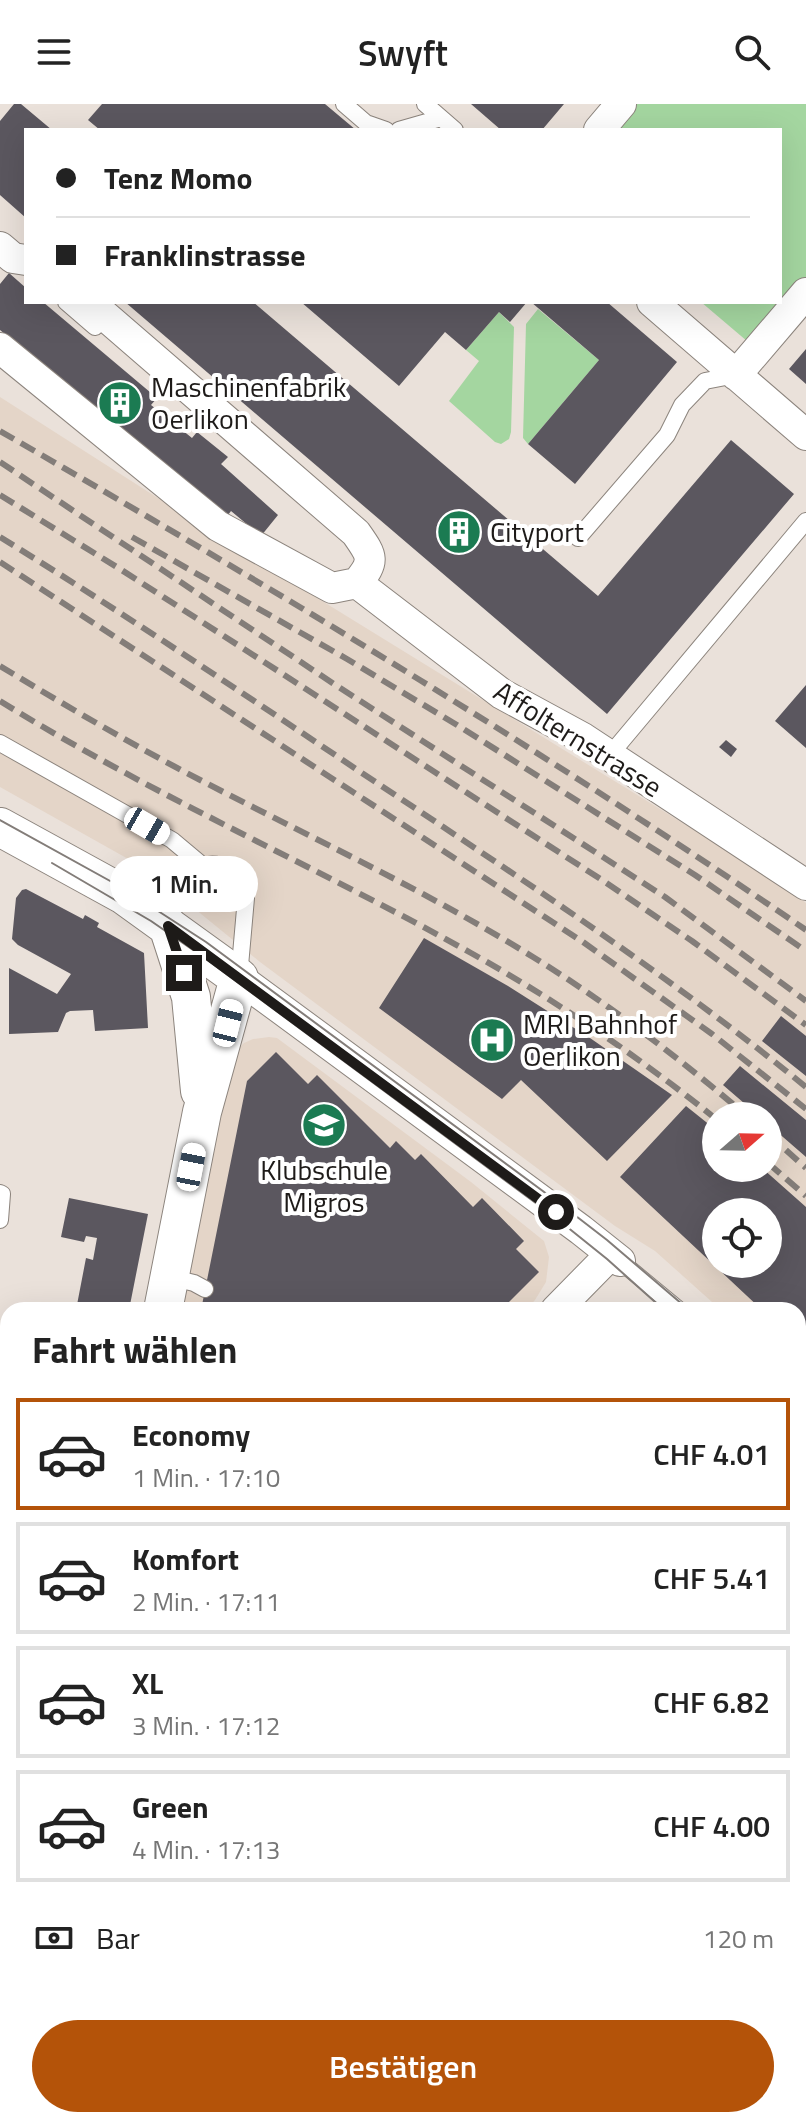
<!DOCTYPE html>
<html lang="de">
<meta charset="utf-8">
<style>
body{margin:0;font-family:"Titillium Web",sans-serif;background:#f2f2f2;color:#222;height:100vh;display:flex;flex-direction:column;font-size:30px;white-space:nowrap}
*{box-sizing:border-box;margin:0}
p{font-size:26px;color:#767676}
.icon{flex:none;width:44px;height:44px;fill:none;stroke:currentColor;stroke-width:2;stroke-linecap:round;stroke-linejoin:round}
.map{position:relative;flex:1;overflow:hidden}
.sheet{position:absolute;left:0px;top:1198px;width:806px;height:826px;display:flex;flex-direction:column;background:#fff;border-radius:24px 24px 0 0;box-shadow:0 8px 32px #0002}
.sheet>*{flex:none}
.guide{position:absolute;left:24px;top:24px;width:758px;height:176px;border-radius:0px;box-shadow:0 8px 32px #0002;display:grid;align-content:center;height:176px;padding:0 32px;background:#fff}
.needle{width:52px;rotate:70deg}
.controls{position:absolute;left:702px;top:998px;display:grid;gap:16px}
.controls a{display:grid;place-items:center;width:80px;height:80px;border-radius:50%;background:#fff;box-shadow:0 8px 32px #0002;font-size:40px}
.end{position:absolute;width:36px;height:36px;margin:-18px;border:10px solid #1e1b19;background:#fff;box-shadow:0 0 0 4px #fff}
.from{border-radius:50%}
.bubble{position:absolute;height:56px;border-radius:28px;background:#fff;box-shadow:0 8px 32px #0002;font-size:26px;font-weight:600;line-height:56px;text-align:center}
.car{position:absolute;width:24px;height:48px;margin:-24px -12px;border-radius:10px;box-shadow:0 0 6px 2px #0007;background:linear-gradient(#fff 24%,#345 0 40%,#fff 0 76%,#345 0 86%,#fff 0)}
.guide b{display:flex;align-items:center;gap:28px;height:76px;font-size:30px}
.guide b+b{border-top:2px solid #e0e0e0}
.guide i{width:20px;height:20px;background:#222}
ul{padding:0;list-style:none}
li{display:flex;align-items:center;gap:24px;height:112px;margin:0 16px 12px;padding:0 16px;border:4px solid #e0e0e0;border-radius:0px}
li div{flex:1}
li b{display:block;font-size:30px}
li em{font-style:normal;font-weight:600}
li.selected{border-color:#b45309}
li>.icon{width:72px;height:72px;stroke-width:1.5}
h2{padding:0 32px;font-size:36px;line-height:96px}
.pay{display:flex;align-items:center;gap:20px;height:88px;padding:0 32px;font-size:30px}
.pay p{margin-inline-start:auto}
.primary-button{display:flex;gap:16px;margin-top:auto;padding:16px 32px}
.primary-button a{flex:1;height:92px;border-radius:48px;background:#b45309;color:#fff;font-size:32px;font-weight:600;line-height:92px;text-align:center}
header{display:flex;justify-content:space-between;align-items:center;height:104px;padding:0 32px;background:#fff;font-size:36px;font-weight:600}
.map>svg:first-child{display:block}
.built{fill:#e4d5c8;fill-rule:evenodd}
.green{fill:#a4d6a0}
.building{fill:#5b575f;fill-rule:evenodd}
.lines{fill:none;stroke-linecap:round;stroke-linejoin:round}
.service-casing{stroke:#8c847d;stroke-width:18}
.minor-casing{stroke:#8c847d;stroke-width:32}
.tertiary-casing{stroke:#8c847d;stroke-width:40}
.service{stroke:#fff;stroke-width:16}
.minor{stroke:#fff;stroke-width:30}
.tertiary{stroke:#fff;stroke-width:38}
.tram{stroke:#837d79;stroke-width:2}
.rail{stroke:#837d79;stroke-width:6;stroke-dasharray:16 8;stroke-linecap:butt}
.route{stroke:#1e1b19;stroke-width:10}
.labels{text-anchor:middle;stroke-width:8;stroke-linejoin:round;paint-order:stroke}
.poi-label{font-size:28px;fill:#1e1b19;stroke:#fff;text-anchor:start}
.street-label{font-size:28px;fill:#1e1b19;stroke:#fff}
</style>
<header><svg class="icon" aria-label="menu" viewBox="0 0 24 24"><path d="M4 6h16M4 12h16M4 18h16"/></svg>Swyft<svg class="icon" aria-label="search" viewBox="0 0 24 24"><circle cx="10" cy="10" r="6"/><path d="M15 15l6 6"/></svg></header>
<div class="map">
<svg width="806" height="2023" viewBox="0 0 806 2023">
<rect width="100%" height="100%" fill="#eae1da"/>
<!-- built -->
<path class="built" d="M0,293l236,151 549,338 21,17v486l-8,-8v-71h-77l-66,-59 -40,-25 -355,-264 -114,-93 -146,-82zM716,1012h52v52h-52zM716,1108h52v52h-52z
M269,933l8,1 194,144 73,59 5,16 -3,25 -11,18 -9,10h-345l49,-243 8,-18 6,-6 9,-4z
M806,1491v224l-8,-9v-209z
M18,2016h173l-8,7h-167z
M419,2016h358l-12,7h-340z"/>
<!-- green -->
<path class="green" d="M637,0h169v182l-52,61 -53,-45h79v-172h-165z
M538,205l61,51 -71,84 -5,-6 3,-114z
M499,208l15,15 -3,105 -2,7 -8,5 -6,-2 -46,-41 30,-40 -13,-11z"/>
<!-- building -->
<path class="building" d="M14,0h7l31,26h-26v88l-26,-23v-74z
M102,0h223l31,26h-256l-12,-10z
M471,0h93l-22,26h-41z
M9,169l17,15v14h17l114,96 -6,7 41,33 5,-6 31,25 -7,7 57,51 -17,21 -30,-25 -6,8 -225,-189v-46z
M125,198h128l345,294 133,-156 63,54 -187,220z
M301,198h226l-17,20 -11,-10 -33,38 -21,-18 -46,54z
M531,198h76l70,60 -102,122 -47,-40 71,-84z
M806,245v35l-17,-15z
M806,581v63l-31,-27z
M726,636l11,9 -6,8 -12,-10z
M26,785l57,30 2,-4 14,8 -2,4 47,26 4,75 -53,3 -2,-21 -23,1 -4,2 -8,19 -49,2v-66l48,26 14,-20 -53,-29 -6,-6 4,-41 6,-8z
M424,834l84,48 82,52 82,57 -65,66 -86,-81 -19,19 -123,-91z
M781,912l25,20v40l-44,-35z
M276,948l32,32 9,-9 73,73 6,-7 19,19 6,-6 52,53 9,-9 42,43 -8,8 23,23 -38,38h-300l46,-229z
M740,962l66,54v37l-38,-33v-8h-9l-36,-31z
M686,1002l30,24v38h46l44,39v144l-8,-8v-33h-36l-142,-133zM716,1108h52v52h-52z
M69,1094l79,16 -19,96h-53l10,-52 7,2 4,-22 -11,-2 -2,6 -23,-5z
M0,1397l8,3v89l-8,-3z
M806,1540v135l-8,-8v-120z
M0,1562l8,3v47l-8,6z
M8,1725v90l-7,34 -1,-118z
M798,1782l8,8v184l-8,5z
M37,2016h78l7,7h-86z
M262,2016h117l5,7h-56l-2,-3 -3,3h-69z
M464,2016h263l-11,7h-247z"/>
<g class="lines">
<!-- service casing -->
<g class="service-casing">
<path id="service" d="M344,0l22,19 20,7
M425,0l30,26
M399,26l42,-12
M66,198l29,25
M578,434l89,-103 15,-30 23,-24 31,-6
M0,639l172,97 31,26
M609,652l197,-235
M168,819c-3,-58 64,-84 78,-25l-7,79
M0,1089l2,1 -2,26
M620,1157l59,49
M169,1173l25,6 11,6
M798,1315l8,8
M798,1481l8,-6
M0,1869l8,1"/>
</g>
<!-- minor casing -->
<g class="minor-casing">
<path id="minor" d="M599,26l22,-26
M0,143l13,11 13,2
M652,198l154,133
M0,244l218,178 114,62 25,-5c19,-23 15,-27 -1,-50l-267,-231
M736,271l70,-82
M357,479l145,111 81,44 223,147
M239,874l342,252 39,31
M556,1206l55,-56
M0,1530l8,3
M0,1692l8,-3
M798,1724l8,8
M408,2016l6,7
M194,2023l8,-7"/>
</g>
<!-- tertiary casing -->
<g class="tertiary-casing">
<path id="tertiary" d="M0,723l124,68 115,83 -37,134 -39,198
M168,822l23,71 9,94
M2,2023l6,-32"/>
</g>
<!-- service -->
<use href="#service" class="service"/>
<!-- minor -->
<use href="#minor" class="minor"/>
<!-- tertiary -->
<use href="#tertiary" class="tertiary"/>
<!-- tram -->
<path class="tram" d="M0,716l121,67 85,55 357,264 44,34 82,70
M52,759l99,58 55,38 350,259 51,41 57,51
M798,1307l8,7
M798,1330l8,8
M798,1483l8,-8
M798,1721l8,8
M789,2023l17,-11"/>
<!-- rail -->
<path class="rail" d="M0,327c274,158 545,320 806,499
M0,358l334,222 331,213 141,104
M0,391l120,74 482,311 90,61 114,84
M0,433c120,74 238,153 356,232 153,102 307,201 450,318
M132,433l215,122 110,66 238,150 111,76
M0,458l583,380 129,92 94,75
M0,562c68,41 136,81 206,117 110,57 222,109 327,174 76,47 146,101 214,159
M0,597c152,94 315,165 471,252 86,48 168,104 245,166
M768,1030l38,34
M768,1059l38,33"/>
</g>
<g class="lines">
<!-- route -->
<path class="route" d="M184,869l-16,-47 388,286"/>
</g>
<!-- icons -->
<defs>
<g id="building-disc" transform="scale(2.3)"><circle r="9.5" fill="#1b7b52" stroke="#fff"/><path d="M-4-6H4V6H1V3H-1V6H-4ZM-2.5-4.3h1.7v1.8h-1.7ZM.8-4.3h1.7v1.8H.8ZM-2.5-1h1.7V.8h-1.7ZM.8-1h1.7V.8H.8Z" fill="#fff"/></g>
<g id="hospital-disc" transform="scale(2.3)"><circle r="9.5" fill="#1b7b52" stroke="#fff"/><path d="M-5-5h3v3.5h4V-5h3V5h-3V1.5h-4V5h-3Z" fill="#fff"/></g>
<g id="school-disc" transform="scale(2.3)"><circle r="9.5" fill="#1b7b52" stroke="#fff"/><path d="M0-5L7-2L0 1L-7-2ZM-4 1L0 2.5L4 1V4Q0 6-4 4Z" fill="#fff"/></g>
</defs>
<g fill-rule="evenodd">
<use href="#building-disc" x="120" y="299"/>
<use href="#building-disc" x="459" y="428"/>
<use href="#hospital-disc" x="492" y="936"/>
<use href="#school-disc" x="324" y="1021"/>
</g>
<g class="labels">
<!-- poi labels -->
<g class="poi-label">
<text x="151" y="293">Maschinenfabrik<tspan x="151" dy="32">Oerlikon</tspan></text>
<text x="490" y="438">Cityport</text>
<text x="523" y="930">MRI Bahnhof<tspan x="523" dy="32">Oerlikon</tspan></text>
<text x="324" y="1076" text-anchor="middle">Klubschule<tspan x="324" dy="32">Migros</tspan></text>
</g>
<!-- street labels -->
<g class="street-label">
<text transform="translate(578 635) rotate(32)" y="10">Affolternstrasse</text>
</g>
</g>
</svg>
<div class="controls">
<a><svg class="needle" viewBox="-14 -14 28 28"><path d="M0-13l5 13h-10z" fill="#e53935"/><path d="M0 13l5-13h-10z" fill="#767676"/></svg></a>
<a><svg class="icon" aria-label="locate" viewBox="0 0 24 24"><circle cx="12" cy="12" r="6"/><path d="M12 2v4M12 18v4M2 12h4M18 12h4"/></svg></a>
</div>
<i class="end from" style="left:556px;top:1108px"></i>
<i class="end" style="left:184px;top:869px"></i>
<div class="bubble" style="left:110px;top:752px;width:148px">1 Min.</div>
<i class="car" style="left:147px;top:722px;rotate:120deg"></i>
<i class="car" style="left:228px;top:919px;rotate:14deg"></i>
<i class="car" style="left:191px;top:1063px;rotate:11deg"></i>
<div class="guide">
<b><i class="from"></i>Tenz Momo</b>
<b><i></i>Franklinstrasse</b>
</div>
<section class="sheet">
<h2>Fahrt wählen</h2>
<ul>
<li class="selected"><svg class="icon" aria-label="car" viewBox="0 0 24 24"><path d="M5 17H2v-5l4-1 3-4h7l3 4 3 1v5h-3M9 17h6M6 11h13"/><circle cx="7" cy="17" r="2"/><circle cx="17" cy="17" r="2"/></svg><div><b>Economy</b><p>1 Min. · 17:10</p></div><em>CHF 4.01</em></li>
<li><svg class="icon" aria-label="car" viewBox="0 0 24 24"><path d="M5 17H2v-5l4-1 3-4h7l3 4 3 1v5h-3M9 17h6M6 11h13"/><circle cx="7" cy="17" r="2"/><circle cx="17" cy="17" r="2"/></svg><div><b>Komfort</b><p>2 Min. · 17:11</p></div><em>CHF 5.41</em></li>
<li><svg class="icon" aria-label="car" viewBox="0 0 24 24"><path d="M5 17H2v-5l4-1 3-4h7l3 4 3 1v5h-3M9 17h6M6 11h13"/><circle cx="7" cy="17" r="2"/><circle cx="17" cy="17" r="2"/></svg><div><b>XL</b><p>3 Min. · 17:12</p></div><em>CHF 6.82</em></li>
<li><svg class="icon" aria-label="car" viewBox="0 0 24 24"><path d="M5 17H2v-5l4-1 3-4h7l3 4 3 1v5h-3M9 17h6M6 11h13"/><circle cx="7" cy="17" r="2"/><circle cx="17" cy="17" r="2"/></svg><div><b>Green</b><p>4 Min. · 17:13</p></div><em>CHF 4.00</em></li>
</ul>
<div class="pay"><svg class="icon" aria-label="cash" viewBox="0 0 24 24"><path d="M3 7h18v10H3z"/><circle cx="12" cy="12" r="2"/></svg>Bar<p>120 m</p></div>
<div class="primary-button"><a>Bestätigen</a></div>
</section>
</div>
